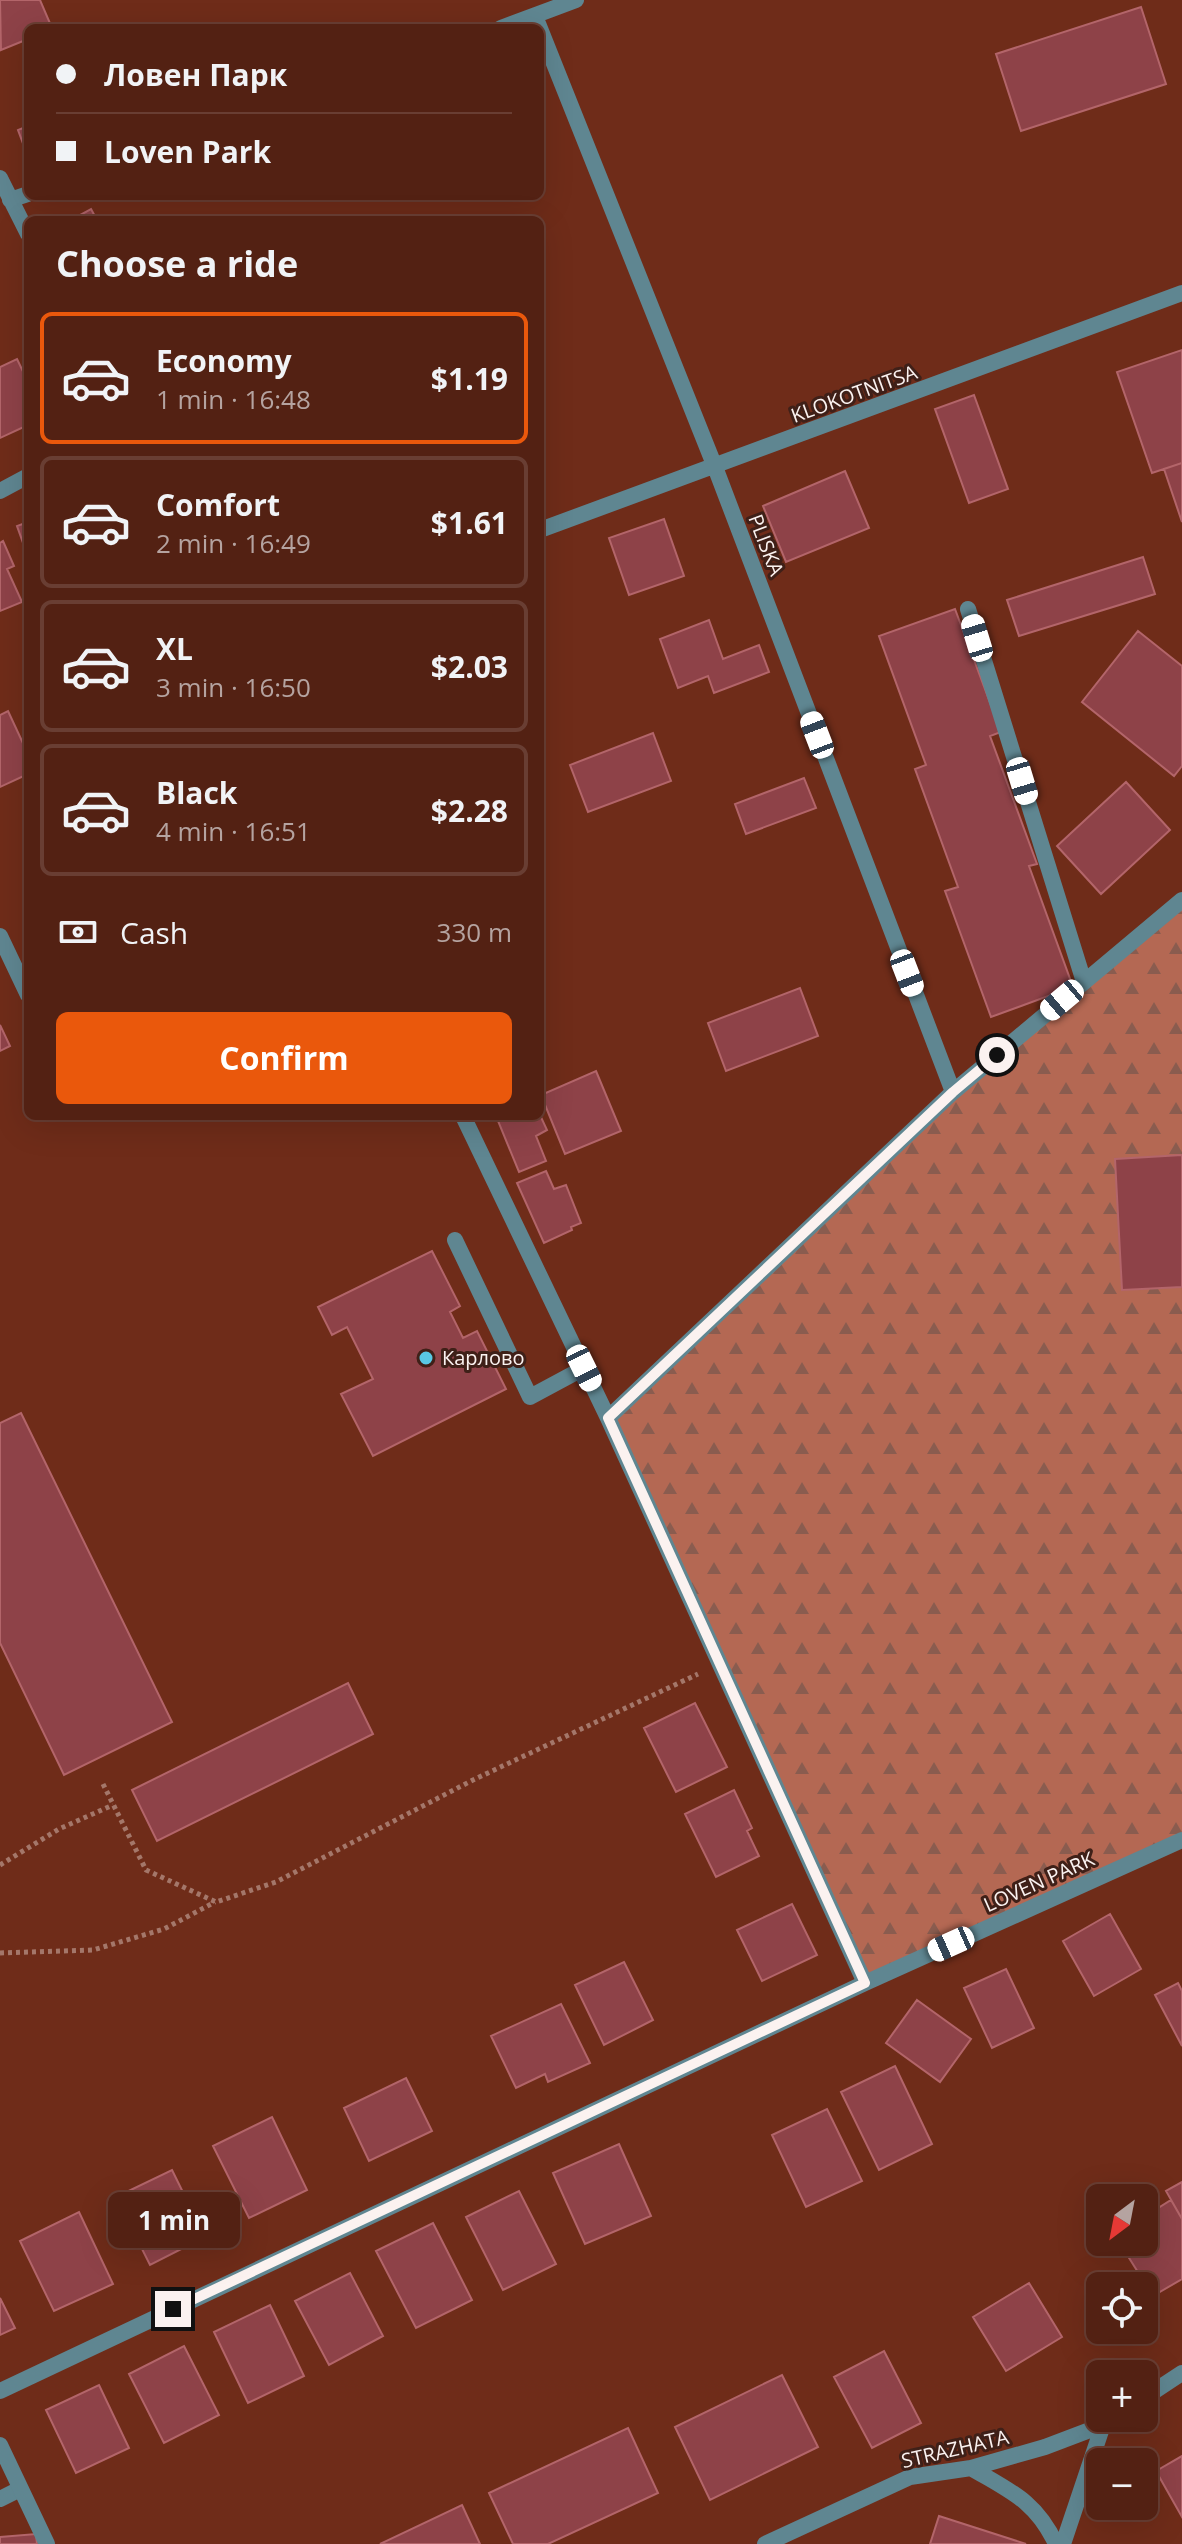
<!DOCTYPE html>
<meta charset="utf-8">
<style>
body{margin:0;font-family:"Open Sans",sans-serif;background:#59291c;color:#f1f3f6;height:100vh;display:flex;flex-direction:column;font-size:30px;white-space:nowrap}
*{box-sizing:border-box;margin:0}
p{font-size:26px;color:#b5a3a0}
.icon{flex:none;width:44px;height:44px;fill:none;stroke:currentColor;stroke-width:2;stroke-linecap:round;stroke-linejoin:round}
.map{position:relative;flex:1;overflow:hidden}
.side{position:absolute;left:24px;top:216px;width:520px;height:904px;display:flex;flex-direction:column;background:#532113;border-radius:12px;box-shadow:0 8px 32px #0002,0 0 0 2px #693e33}
.side>*{flex:none}
.top-card{position:absolute;left:24px;top:24px;width:520px;height:176px;border-radius:12px;box-shadow:0 8px 32px #0002,0 0 0 2px #693e33;display:grid;align-content:center;height:176px;padding:0 32px;background:#532113}
.needle{width:52px;rotate:212deg}
.controls{position:absolute;left:1086px;top:2184px;display:grid;gap:16px}
.controls a{display:grid;place-items:center;width:72px;height:72px;border-radius:12px;background:#532113;box-shadow:0 8px 32px #0002,0 0 0 2px #693e33;font-size:40px}
.end{position:absolute;width:36px;height:36px;margin:-18px;border:10px solid #fbf2f0;background:#111;box-shadow:0 0 0 4px #111}
.from{border-radius:50%}
.bubble{position:absolute;height:56px;border-radius:12px;background:#532113;box-shadow:0 8px 32px #0002,0 0 0 2px #693e33;font-size:26px;font-weight:700;line-height:56px;text-align:center}
.car{position:absolute;width:24px;height:48px;margin:-24px -12px;border-radius:10px;box-shadow:0 0 6px 2px #0007;background:linear-gradient(#fff 24%,#345 0 40%,#fff 0 76%,#345 0 86%,#fff 0)}
.top-card b{display:flex;align-items:center;gap:28px;height:76px;font-size:30px}
.top-card b+b{border-top:2px solid #693e33}
.top-card i{width:20px;height:20px;background:#f1f3f6}
ul{padding:0;list-style:none}
li{display:flex;align-items:center;gap:24px;height:132px;margin:0 16px 12px;padding:0 16px;border:4px solid #693e33;border-radius:12px}
li div{flex:1}
li b{display:block;font-size:30px}
li em{font-style:normal;font-weight:700}
li.selected{border-color:#ea580c}
li>.icon{width:72px;height:72px;stroke-width:1.5}
h2{padding:0 32px;font-size:36px;line-height:96px}
.pay{display:flex;align-items:center;gap:20px;height:88px;padding:0 32px;font-size:30px}
.pay p{margin-inline-start:auto}
.primary-button{display:flex;gap:16px;margin-top:auto;padding:16px 32px}
.primary-button a{flex:1;height:92px;border-radius:12px;background:#ea580c;color:#fff;font-size:32px;font-weight:700;line-height:92px;text-align:center}
.map>svg:first-child{display:block}
.forest{fill:url(#forest-firs)}
.building{fill:#8e4248;stroke:#b3656a;stroke-width:2}
.lines{fill:none;stroke-linecap:round;stroke-linejoin:round}
.path{stroke:#a4776a;stroke-width:5;stroke-dasharray:4 4;stroke-linecap:butt}
.lane{stroke:#5f8691;stroke-width:16}
.street{stroke:#5f8691;stroke-width:16}
.route{stroke:#fbf2f0;stroke-width:10}
.poi-dot{fill:#59c8e4;stroke:#3f2018;stroke-width:3}
.labels{text-anchor:middle;stroke-width:6;stroke-linejoin:round;paint-order:stroke}
.street-label{font-size:20px;fill:#fbf2f0;stroke:#3f2018}
.poi-label{font-size:20px;fill:#fbf2f0;stroke:#3f2018;text-anchor:start}
</style>
<div class="map">
<svg width="1182" height="2544" viewBox="0 0 1182 2544">
<defs>
<pattern id="forest-firs" width="22" height="20" patternUnits="userSpaceOnUse" patternTransform="scale(2)"><rect width="22" height="20" fill="#b46853"/><path d="M5 1l3.5 6h-7zM16 11l3.5 6h-7z" fill="#8a5c4f"/></pattern>
</defs>
<rect width="100%" height="100%" fill="#6f2c19"/>
<!-- forest -->
<path class="forest" d="M1182,900v940l-317,143 -257,-565 345,-326z"/>
<!-- building -->
<path class="building" d="M0,0h40l12,28h-24v11l-27,11z
M1141,7l25,77 -145,47 -25,-77z
M28,126v31l-10,-27z
M91,209l6,11h-26z
M1182,350v113l-30,10 -35,-101z
M17,359l11,23v43l-28,13v-71z
M974,395l34,94 -39,14 -34,-94z
M1182,463v59l-18,-53z
M845,471l24,57 -83,34 -23,-56z
M664,519l20,57 -55,19 -20,-57z
M28,522v35l-11,-31z
M3,541l11,25 -7,3 15,33 -22,9v-68z
M1143,557l12,37 -136,42 -12,-36z
M955,609l46,123 -11,4 47,128 -8,2 44,121 -82,30 -46,-126 13,-4 -43,-118 11,-4 -47,-129z
M709,620l14,39 36,-14 10,27 -55,21 -6,-17 -30,12 -18,-49z
M1138,631l44,35v100l-8,10 -92,-74z
M8,711l20,43v20l-28,13v-72z
M653,733l18,48 -83,31 -18,-47z
M804,778l12,30 -70,26 -11,-30z
M1126,782l44,48 -69,64 -44,-48z
M800,988l18,48 -92,35 -18,-48z
M0,1025l10,21 -10,5z
M596,1071l25,60 -56,23 -24,-59z
M540,1115l7,15 -11,6 10,25 -27,11 -23,-56z
M1182,1155v132l-60,3 -7,-131z
M546,1171l8,18 12,-4 15,38 -10,4 1,3 -28,13 -27,-60z
M432,1251l28,55 -10,6 13,26 14,-7 29,58 -133,67 -32,-62 32,-15 -26,-52 -15,8 -14,-28z
M21,1413l151,309 -108,53 -64,-132v-220z
M348,1683l25,51 -216,107 -25,-51z
M695,1703l32,64 -51,25 -32,-64z
M734,1790l18,38 -5,3 12,25 -43,21 -31,-63z
M792,1904l25,51 -55,26 -25,-51z
M1110,1914l31,55 -47,27 -31,-55z
M624,1962l29,58 -49,25 -29,-60z
M1006,1969l28,59 -42,20 -28,-60z
M1178,1983l4,8v55l-27,-51z
M917,2000l54,39 -31,43 -54,-39z
M561,2004l29,59 -42,19 -3,-8 -29,14 -25,-52z
M895,2066l37,78 -53,26 -38,-78z
M406,2078l26,53 -63,30 -25,-53z
M827,2109l35,72 -56,26 -34,-72z
M272,2117l35,73 -58,28 -36,-72z
M619,2144l32,72 -66,28 -32,-71z
M172,2170l33,67 -55,28 -34,-68z
M1182,2182v37l-16,-28z
M519,2191l37,73 -53,26 -37,-73z
M1171,2200l11,19v60l-29,17 -34,-54h25v-25z
M79,2212l34,72 -59,27 -34,-70z
M433,2223l39,77 -56,28 -40,-77z
M350,2273l33,63 -54,29 -34,-64z
M1029,2283l33,54 -56,34 -33,-54z
M0,2298l15,30 -15,7z
M270,2305l34,71 -56,27 -34,-71z
M184,2346l35,69 -55,28 -35,-69z
M884,2351l37,72 -49,25 -38,-71z
M782,2375l36,72 -108,53 -35,-73z
M99,2385l30,63 -53,25 -30,-63z
M628,2428l30,65 -110,51h-35l-24,-51z
M1182,2456v61l-26,-46z
M462,2505l18,39h-100z
M939,2516l87,28h-96z
M36,2534l1,10h-37v-7z"/>
<g class="lines">
<!-- path -->
<path class="path" d="M103,1784l43,86 70,32 60,-20 197,-102 225,-106
M0,1865l59,-36 54,-24
M0,1953l93,-3 71,-21 51,-27"/>
<!-- lane -->
<path class="lane" d="M455,1240l75,157 54,-29
M0,2499l20,-10"/>
<!-- street -->
<path class="street" d="M535,16l180,451 238,625
M501,28l75,-28
M0,178l28,56
M10,200l18,-6
M0,491l28,-15
M540,530l642,-237
M968,609l116,373
M0,936l28,59
M463,1116l145,302 257,565
M608,1418l345,-326 229,-192
M0,2391l865,-408 317,-143
M1144,2398l38,-25
M0,2445l47,99
M971,2468c39,23 65,33 85,76
M765,2544l145,-67 61,-9 74,-21 58,-22 10,-7
M1063,2544l40,-119"/>
</g>
<g class="lines">
<!-- route -->
<path class="route" d="M173,2309l692,-326 -257,-565 345,-326 44,-37"/>
</g>
<!-- markers -->
<circle class="poi-dot" cx="426" cy="1358" r="8"/>
<g class="labels">
<!-- street labels -->
<g class="street-label">
<text transform="translate(854 394) rotate(-20)" y="7">KLOKOTNITSA</text>
<text transform="translate(766 545) rotate(69)" y="7">PLISKA</text>
<text transform="translate(1039 1882) rotate(-24)" y="7">LOVEN PARK</text>
<text transform="translate(955 2449) rotate(-13)" y="7">STRAZHATA</text>
</g>
<!-- poi labels -->
<g class="poi-label">
<text x="442" y="1365">Карлово</text>
</g>
</g>
</svg>
<div class="controls">
<a><svg class="needle" viewBox="-14 -14 28 28"><path d="M0-13l5 13h-10z" fill="#e53935"/><path d="M0 13l5-13h-10z" fill="#b5a3a0"/></svg></a>
<a><svg class="icon" aria-label="locate" viewBox="0 0 24 24"><circle cx="12" cy="12" r="6"/><path d="M12 2v4M12 18v4M2 12h4M18 12h4"/></svg></a>
<a>+</a>
<a>−</a>
</div>
<i class="end from" style="left:997px;top:1055px"></i>
<i class="end" style="left:173px;top:2309px"></i>
<div class="bubble" style="left:108px;top:2192px;width:132px">1 min</div>
<i class="car" style="left:977px;top:638px;rotate:343deg"></i>
<i class="car" style="left:817px;top:735px;rotate:339deg"></i>
<i class="car" style="left:1022px;top:781px;rotate:163deg"></i>
<i class="car" style="left:907px;top:973px;rotate:159deg"></i>
<i class="car" style="left:1062px;top:1000px;rotate:230deg"></i>
<i class="car" style="left:584px;top:1368px;rotate:154deg"></i>
<i class="car" style="left:951px;top:1944px;rotate:246deg"></i>
<div class="top-card">
<b><i class="from"></i>Ловен Парк</b>
<b><i></i>Loven Park</b>
</div>
<section class="side">
<h2>Choose a ride</h2>
<ul>
<li class="selected"><svg class="icon" aria-label="car" viewBox="0 0 24 24"><path d="M5 17H2v-5l4-1 3-4h7l3 4 3 1v5h-3M9 17h6M6 11h13"/><circle cx="7" cy="17" r="2"/><circle cx="17" cy="17" r="2"/></svg><div><b>Economy</b><p>1 min · 16:48</p></div><em>$1.19</em></li>
<li><svg class="icon" aria-label="car" viewBox="0 0 24 24"><path d="M5 17H2v-5l4-1 3-4h7l3 4 3 1v5h-3M9 17h6M6 11h13"/><circle cx="7" cy="17" r="2"/><circle cx="17" cy="17" r="2"/></svg><div><b>Comfort</b><p>2 min · 16:49</p></div><em>$1.61</em></li>
<li><svg class="icon" aria-label="car" viewBox="0 0 24 24"><path d="M5 17H2v-5l4-1 3-4h7l3 4 3 1v5h-3M9 17h6M6 11h13"/><circle cx="7" cy="17" r="2"/><circle cx="17" cy="17" r="2"/></svg><div><b>XL</b><p>3 min · 16:50</p></div><em>$2.03</em></li>
<li><svg class="icon" aria-label="car" viewBox="0 0 24 24"><path d="M5 17H2v-5l4-1 3-4h7l3 4 3 1v5h-3M9 17h6M6 11h13"/><circle cx="7" cy="17" r="2"/><circle cx="17" cy="17" r="2"/></svg><div><b>Black</b><p>4 min · 16:51</p></div><em>$2.28</em></li>
</ul>
<div class="pay"><svg class="icon" aria-label="cash" viewBox="0 0 24 24"><path d="M3 7h18v10H3z"/><circle cx="12" cy="12" r="2"/></svg>Cash<p>330 m</p></div>
<div class="primary-button"><a>Confirm</a></div>
</section>
</div>
